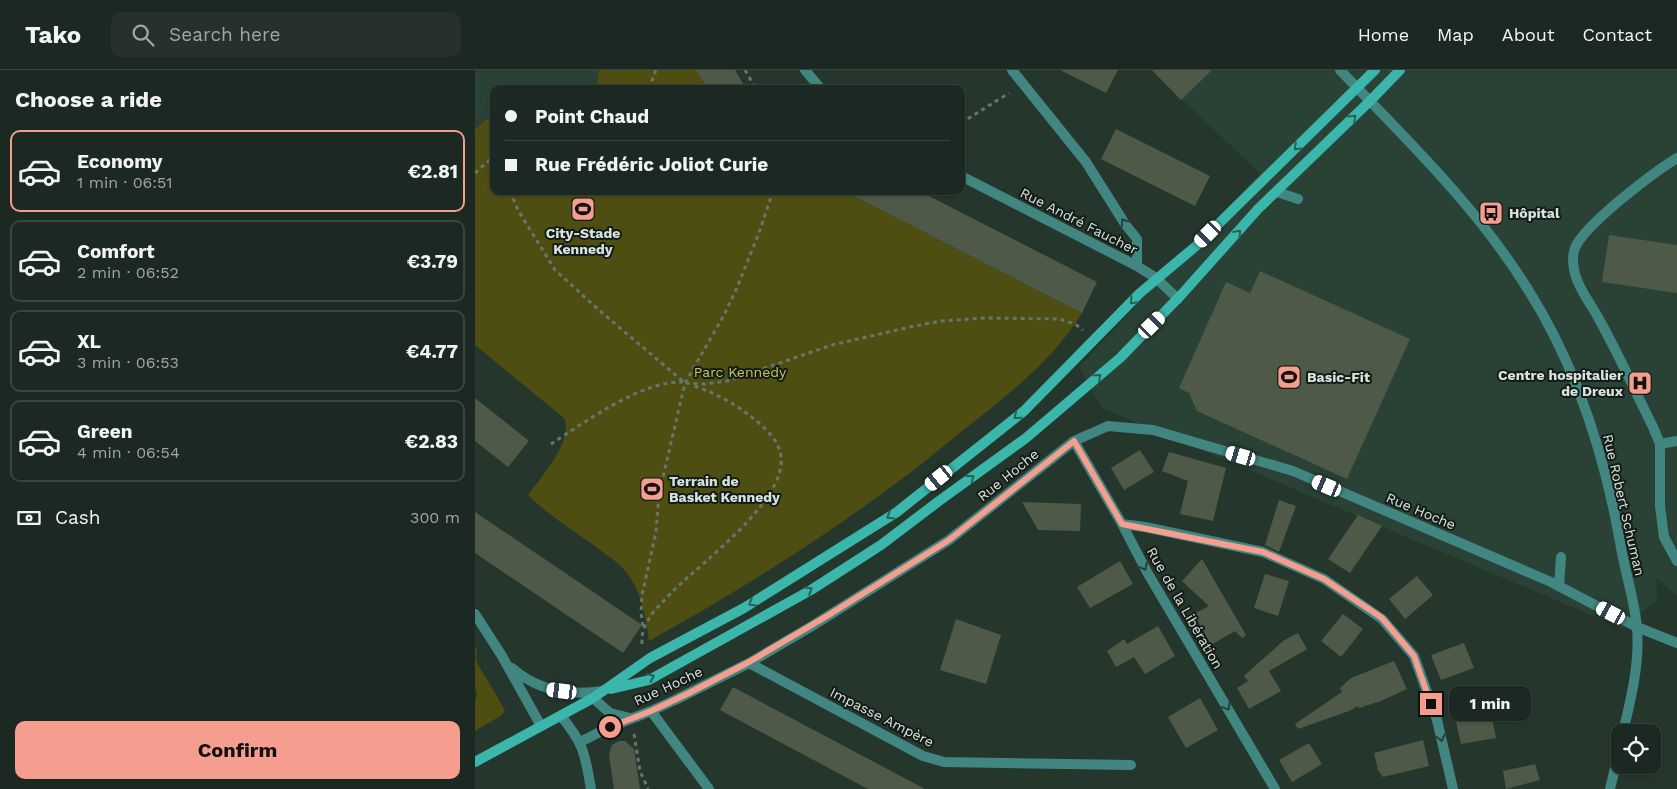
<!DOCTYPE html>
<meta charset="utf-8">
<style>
body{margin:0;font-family:"Work Sans",sans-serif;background:#25312a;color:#f1f3f6;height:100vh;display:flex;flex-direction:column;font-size:19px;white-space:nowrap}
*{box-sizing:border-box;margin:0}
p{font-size:16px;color:#a0a6a5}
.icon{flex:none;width:28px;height:28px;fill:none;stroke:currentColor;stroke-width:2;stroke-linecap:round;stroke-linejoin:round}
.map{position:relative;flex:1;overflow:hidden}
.panel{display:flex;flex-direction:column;background:#1c2922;width:475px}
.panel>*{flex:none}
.guide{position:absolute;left:15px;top:15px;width:475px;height:110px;border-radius:10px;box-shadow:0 1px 4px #0004,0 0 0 1px #3a4540;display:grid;align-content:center;height:110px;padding:0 15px;background:#1c2922}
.buttons{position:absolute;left:1136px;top:654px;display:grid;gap:10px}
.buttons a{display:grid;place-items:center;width:50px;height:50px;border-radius:10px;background:#1c2922;box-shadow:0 1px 4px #0004,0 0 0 1px #3a4540;font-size:25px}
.end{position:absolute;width:22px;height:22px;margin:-11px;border:6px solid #f59d8f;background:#111;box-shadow:0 0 0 2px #111}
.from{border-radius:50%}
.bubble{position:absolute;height:35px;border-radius:10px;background:#1c2922;box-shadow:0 1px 4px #0004,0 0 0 1px #3a4540;font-size:16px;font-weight:700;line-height:35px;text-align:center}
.car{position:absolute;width:15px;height:30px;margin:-15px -8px;border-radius:6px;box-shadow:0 0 4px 1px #0007;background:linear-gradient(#fff 24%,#345 0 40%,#fff 0 76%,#345 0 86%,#fff 0)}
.guide b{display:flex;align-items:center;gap:18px;height:48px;font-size:19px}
.guide b+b{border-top:1px solid #3a4540}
.guide i{width:12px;height:12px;background:#f1f3f6}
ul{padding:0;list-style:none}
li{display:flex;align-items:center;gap:15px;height:82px;margin:0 10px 8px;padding:0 5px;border:2px solid #3a4540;border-radius:10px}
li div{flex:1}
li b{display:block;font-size:19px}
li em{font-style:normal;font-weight:700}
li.on{border-color:#f59d8f}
li>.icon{width:45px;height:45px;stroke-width:1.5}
h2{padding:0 15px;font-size:22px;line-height:60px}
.pay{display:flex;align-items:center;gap:12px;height:55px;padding:0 15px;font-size:19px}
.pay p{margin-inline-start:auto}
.primary-button{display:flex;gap:10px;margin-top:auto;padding:10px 15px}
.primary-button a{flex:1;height:58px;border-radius:10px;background:#f59d8f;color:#111;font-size:20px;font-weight:700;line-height:58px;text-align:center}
header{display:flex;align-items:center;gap:30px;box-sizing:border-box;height:70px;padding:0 25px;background:#1c2922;border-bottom:1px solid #3a4540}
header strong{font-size:24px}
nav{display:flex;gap:28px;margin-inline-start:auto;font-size:18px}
.search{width:350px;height:45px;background:#25312a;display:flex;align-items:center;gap:12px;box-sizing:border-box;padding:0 18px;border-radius:10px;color:#a0a6a5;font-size:19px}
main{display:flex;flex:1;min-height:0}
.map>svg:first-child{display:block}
.built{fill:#294235}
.green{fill:#4f4e12}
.building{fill:#4e5948}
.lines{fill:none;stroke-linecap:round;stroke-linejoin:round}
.path{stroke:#67766d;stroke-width:3;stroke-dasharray:4 4;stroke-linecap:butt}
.service{stroke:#418680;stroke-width:10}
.minor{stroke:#418680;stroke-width:10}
.tertiary{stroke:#418680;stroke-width:10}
.secondary{stroke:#3ab6ab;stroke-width:10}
.oneway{stroke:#25615a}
.oneway2{stroke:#24413c}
.route{stroke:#f59d8f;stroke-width:6}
.labels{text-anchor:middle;stroke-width:4;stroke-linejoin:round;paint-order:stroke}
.poi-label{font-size:14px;font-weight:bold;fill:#d8e3dd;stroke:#141c17;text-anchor:start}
.street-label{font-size:14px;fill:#d8e3dd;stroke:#141c17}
.park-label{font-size:14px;fill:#c7c65c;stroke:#141c17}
</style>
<header>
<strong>Tako</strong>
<div class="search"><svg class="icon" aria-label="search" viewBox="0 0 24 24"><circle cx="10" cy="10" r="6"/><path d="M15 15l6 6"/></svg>Search here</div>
<nav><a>Home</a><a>Map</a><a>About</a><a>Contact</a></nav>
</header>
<main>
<section class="panel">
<h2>Choose a ride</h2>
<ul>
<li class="on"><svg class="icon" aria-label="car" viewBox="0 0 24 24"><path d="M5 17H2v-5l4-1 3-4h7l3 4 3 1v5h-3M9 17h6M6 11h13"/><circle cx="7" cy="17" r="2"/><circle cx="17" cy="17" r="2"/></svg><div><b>Economy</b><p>1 min · 06:51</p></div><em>€2.81</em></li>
<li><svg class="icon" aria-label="car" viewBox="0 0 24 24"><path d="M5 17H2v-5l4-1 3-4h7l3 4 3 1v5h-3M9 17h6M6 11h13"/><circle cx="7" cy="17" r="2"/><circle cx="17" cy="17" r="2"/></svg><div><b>Comfort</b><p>2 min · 06:52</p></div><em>€3.79</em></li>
<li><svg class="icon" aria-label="car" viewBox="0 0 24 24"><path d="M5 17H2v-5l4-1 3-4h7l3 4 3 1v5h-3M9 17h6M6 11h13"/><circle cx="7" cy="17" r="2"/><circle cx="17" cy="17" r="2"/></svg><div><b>XL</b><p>3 min · 06:53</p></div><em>€4.77</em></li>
<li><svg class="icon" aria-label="car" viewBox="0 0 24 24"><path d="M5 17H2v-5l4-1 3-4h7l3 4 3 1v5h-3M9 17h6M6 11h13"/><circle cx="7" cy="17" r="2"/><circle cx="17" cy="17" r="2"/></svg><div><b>Green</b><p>4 min · 06:54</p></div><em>€2.83</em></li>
</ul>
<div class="pay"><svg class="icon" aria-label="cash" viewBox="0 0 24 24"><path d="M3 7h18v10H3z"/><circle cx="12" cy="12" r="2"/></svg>Cash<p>300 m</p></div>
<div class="primary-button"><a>Confirm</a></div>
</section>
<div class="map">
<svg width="1202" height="719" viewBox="0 0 1202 719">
<rect width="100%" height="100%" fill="#25372d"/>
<!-- built -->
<path class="built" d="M0,0h124l-2,14 -45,5h-58v24l-19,16z
M676,0h526v526l-21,-19 1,23 -35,28 -520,-220 -23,-41 181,-194z"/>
<!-- green -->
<path class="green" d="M124,0h97l12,19h-156l45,-5z
M19,43v78h350l238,122c-30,49 -77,84 -121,119 -22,17 -43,36 -66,52 -78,58 -161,110 -246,157 -3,-23 -7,-48 -22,-68 -8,-11 -22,-19 -32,-27 -23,-16 -47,-31 -67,-51 13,-18 46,-54 36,-77l-89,-73v-216z
M0,577l2,3 -1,5 1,8 28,47 -3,5 -27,16v-30l2,-7 -2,-6z"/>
<!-- building -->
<path class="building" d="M221,0h39l11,19h-38z
M585,0h58l-12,23z
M677,0h60l-31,30z
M641,59l94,47 -15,30 -94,-47z
M369,121h75l178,91 -15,31z
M1134,165l68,10v48l-75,-11z
M785,201l150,68 -63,140 -150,-68 -8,-18 -10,-5 47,-106 24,11z
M0,328l54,43 -21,26 -33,-26z
M665,380l14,22 -30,18 -13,-22z
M694,382l57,16 -13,53 -33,-7 8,-33 -26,-10z
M804,430l17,6 -17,46 -14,-7z
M547,432l59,2 -1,27 -42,-1z
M0,442l167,113 -19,28 -148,-100z
M883,445l24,11 -32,47 -22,-14z
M727,489l44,76 -4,3 -7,-7 -24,14 -17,-31 15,-8 -27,-25z
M645,491l13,23 -43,24 -13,-21z
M790,504l24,7 -11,35 -24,-8z
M942,506l16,19 -28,24 -16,-20z
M868,544l20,15 -22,28 -20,-16z
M481,549l45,16 -15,49 -46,-14z
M683,556l17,30 -30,18 -11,-17 -18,10 -9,-16 17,-12 3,5z
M823,563l9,16 -38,22 12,20 -32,18 -12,-21 11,-7 -4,-5 39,-35z
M989,573l10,25 -33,12 -10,-25z
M919,591l13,28 -26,12 -22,7 -1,-2 -9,5 -51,18 -3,-5 47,-32 -2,-4 11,-10z
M258,617l192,102h-57l-148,-79z
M1036,617l5,18 -18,5 -6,-18z
M725,628l18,32 -32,18 -18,-31z
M1014,634l7,34 -35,6 -7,-32z
M948,670l6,26 -46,11 -5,-7 -4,-17z
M144,671h6l9,8 6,40h-26l-5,-35 3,-9z
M834,673l13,21 -30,18 -13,-22z
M1060,694l5,16 -34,9 -3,-18z"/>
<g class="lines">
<!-- path -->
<path class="path" d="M270,0l11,19
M174,19l7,-19
M486,53l48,-30
M0,103l19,-17
M35,121l8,19 37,60 45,41 85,72 20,1 22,-3 105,-36 78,-18 31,-6 44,-3 74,1 16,5 8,6
M76,374c34,-22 92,-64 132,-62
M168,556l-2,-14 1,-17 14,-63 3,-38 26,-111 39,-68 12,-25 23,-57 14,-42
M167,574c-1,-14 4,-21 12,-33 7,-7 14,-15 21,-22 28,-27 110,-88 106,-131 -1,-17 -15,-29 -27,-39 -18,-15 -39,-26 -60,-33
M159,664l6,37 8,18"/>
<!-- service -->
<path class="service" d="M1202,88c-23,14 -93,67 -102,90 -3,8 -2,18 0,26 5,18 17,31 25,47 19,34 35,70 53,106l7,17v62l4,31 13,24
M802,122l21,7
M1185,374l17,-3
M1084,516l2,-29"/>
<!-- minor -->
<path class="minor" d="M330,0l16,19
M537,0l74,92 39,62 12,15v27
M486,106l176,90 19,12 22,21
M599,371l48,83 25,48 128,217
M647,454l23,3 118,25 61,27 58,40 32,37 23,64 16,69
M274,593l174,93 21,6 187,3
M118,628l17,15 20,5
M176,641l58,78
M86,646c23,28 24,38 30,73
M105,672l30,-15 41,-16 24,-11 74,-37 63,-37 137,-86 125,-99 34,-15 45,4 140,41 258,111 86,45 40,16"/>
<!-- tertiary -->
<path class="tertiary" d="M865,0c66,69 136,136 187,218 49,77 77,165 93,254 4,27 15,59 17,86 3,34 -6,71 -14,104
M0,544l27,42 39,70
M37,598c26,23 57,28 91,23
M1135,719l10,-42"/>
<!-- secondary -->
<path class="secondary" d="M136,619l38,-9 162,-90 70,-45 58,-44 87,-63 94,-80 62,-64 76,-85 112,-108 30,-31
M0,692l118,-64 57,-40 94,-50 153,-96 127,-101 116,-118 56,-47 179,-176"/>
</g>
<!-- one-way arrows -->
<defs><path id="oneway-chevron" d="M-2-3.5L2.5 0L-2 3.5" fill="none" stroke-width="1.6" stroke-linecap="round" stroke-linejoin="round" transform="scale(1.25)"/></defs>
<g class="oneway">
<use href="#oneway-chevron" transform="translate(878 48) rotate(-44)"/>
<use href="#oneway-chevron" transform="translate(822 77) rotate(136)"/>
<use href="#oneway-chevron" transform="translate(763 163) rotate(-49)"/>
<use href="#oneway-chevron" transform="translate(658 231) rotate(134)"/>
<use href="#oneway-chevron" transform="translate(623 307) rotate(-41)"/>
<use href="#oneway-chevron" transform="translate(542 346) rotate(141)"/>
<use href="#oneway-chevron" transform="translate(496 408) rotate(-36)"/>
<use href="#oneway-chevron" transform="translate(415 446) rotate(148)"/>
<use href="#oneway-chevron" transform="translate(334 520) rotate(-30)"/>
<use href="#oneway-chevron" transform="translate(277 533) rotate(148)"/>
<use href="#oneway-chevron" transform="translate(176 607) rotate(-24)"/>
</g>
<g class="oneway2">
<use href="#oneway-chevron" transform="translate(649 152) rotate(-125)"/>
<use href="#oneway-chevron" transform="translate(669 497) rotate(62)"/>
<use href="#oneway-chevron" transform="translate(752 637) rotate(59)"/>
<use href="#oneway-chevron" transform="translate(966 668) rotate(77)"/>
</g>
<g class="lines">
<!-- route -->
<path class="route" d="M135,657l41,-16 38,-18 60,-31 78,-46 122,-76 125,-99 48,83 141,28 61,27 58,39 32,38 17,48"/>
</g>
<!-- icons -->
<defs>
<g id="stadium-square" transform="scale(1.25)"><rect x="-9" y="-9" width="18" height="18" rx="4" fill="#f59d8f" stroke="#141c17"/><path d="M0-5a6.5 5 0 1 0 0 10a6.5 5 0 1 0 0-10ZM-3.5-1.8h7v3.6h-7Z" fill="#111"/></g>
<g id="bus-square" transform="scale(1.25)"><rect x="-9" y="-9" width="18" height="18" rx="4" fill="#f59d8f" stroke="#141c17"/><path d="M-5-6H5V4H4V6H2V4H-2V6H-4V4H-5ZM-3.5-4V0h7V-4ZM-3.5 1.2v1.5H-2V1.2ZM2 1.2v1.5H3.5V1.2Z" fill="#111"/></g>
<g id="hospital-square" transform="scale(1.25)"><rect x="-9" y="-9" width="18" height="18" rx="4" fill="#f59d8f" stroke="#141c17"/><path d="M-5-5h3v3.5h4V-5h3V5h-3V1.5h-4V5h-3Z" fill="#111"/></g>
</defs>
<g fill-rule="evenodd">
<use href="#stadium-square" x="108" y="139"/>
<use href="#bus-square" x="1016" y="143"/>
<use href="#stadium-square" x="814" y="307"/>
<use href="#hospital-square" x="1165" y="313"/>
<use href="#stadium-square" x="177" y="419"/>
</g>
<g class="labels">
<!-- poi labels -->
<g class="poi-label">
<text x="1034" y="148">Hôpital</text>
<text x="108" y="168" text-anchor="middle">City-Stade<tspan x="108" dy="16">Kennedy</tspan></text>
<text x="1148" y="310" text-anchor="end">Centre hospitalier<tspan x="1148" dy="16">de Dreux</tspan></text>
<text x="832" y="312">Basic-Fit</text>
<text x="194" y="416">Terrain de<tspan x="194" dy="16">Basket Kennedy</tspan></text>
</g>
<!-- street labels -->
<g class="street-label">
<text transform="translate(604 151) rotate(27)" y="5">Rue André Faucher</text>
<text transform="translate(533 405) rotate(-39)" y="5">Rue Hoche</text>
<text transform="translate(1149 435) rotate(77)" y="5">Rue Robert Schuman</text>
<text transform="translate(946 441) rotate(23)" y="5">Rue Hoche</text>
<text transform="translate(710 538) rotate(60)" y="5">Rue de la Libération</text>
<text transform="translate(193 616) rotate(-25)" y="5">Rue Hoche</text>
<text transform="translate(407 647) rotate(27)" y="5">Impasse Ampère</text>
</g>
<!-- park labels -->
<g class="park-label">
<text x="265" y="307">Parc Kennedy</text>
</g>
</g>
</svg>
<div class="buttons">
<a><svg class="icon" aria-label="locate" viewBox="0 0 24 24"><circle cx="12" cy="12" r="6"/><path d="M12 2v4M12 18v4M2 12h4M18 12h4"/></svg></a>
</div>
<i class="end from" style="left:135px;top:657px"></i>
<i class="end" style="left:956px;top:634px"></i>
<div class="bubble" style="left:974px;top:616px;width:82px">1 min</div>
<i class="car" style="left:733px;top:164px;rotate:225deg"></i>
<i class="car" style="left:677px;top:255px;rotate:45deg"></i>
<i class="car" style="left:766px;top:386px;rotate:286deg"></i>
<i class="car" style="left:464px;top:408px;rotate:231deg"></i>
<i class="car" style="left:852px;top:416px;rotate:293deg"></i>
<i class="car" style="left:1136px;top:543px;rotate:298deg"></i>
<i class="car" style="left:87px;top:621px;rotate:277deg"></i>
<div class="guide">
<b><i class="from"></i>Point Chaud</b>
<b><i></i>Rue Frédéric Joliot Curie</b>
</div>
</div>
</main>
